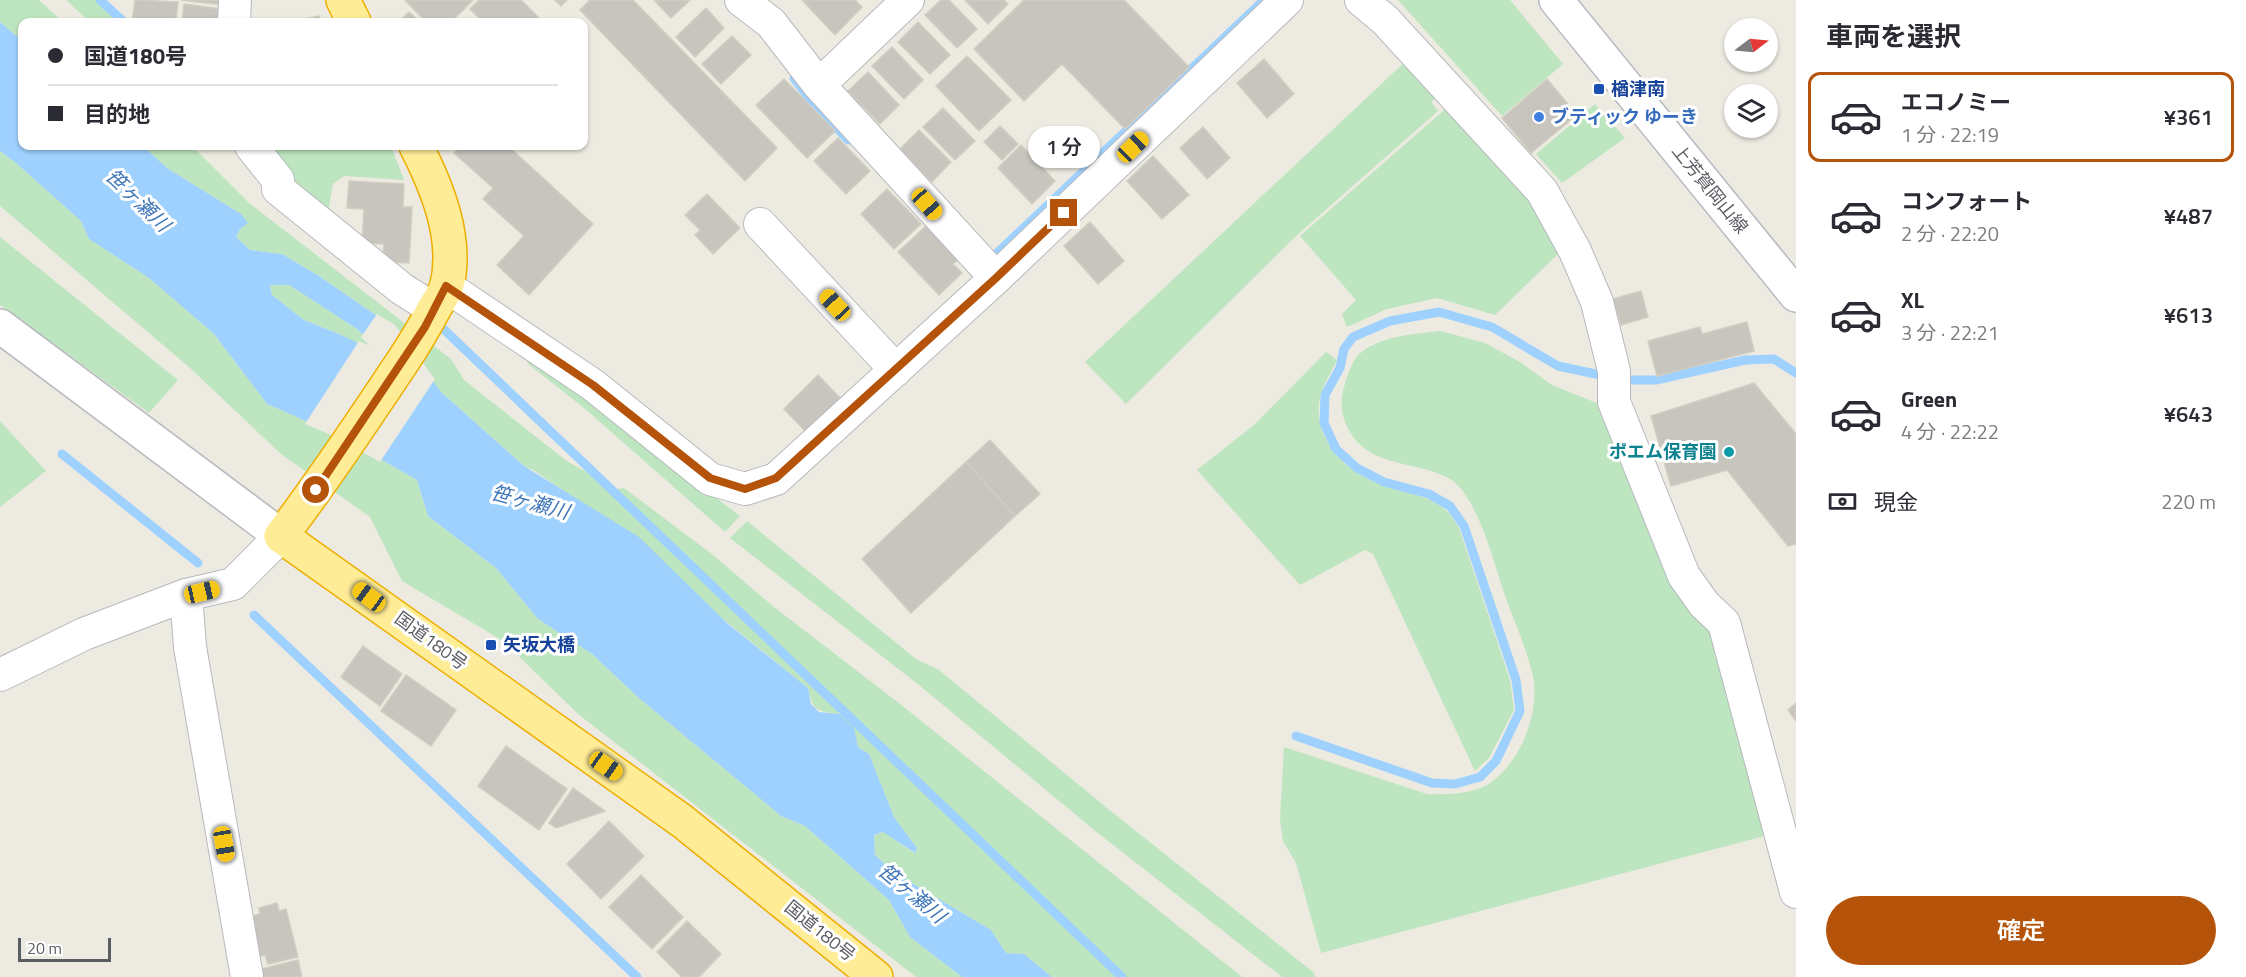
<!DOCTYPE html>
<html lang="ja">
<meta charset="utf-8">
<style>
body{margin:0;font-family:"Titillium Web","Noto Sans JP",sans-serif;background:#f7f7f7;color:#2b2b33;height:100vh;display:flex;flex-direction:column;font-size:22px;white-space:nowrap}
*{box-sizing:border-box;margin:0}
p{font-size:20px;color:#7c7c81}
.icon{flex:none;width:33px;height:33px;fill:none;stroke:currentColor;stroke-width:2;stroke-linecap:round;stroke-linejoin:round}
.map{position:relative;flex:1;overflow:hidden}
.panel{display:flex;flex-direction:column;background:#fff;width:450px}
.panel>*{flex:none}
.hud{position:absolute;left:18px;top:18px;width:570px;height:132px;border-radius:12px;box-shadow:0 2px 4px #0004;display:grid;align-content:center;height:132px;padding:0 30px;background:#fff}
.needle{width:39px;rotate:74deg}
.tools{position:absolute;left:1724px;top:18px;display:grid;gap:12px}
.tools a{display:grid;place-items:center;width:54px;height:54px;border-radius:50%;background:#fff;box-shadow:0 2px 4px #0004;font-size:30px}
.scale{position:absolute;left:18px;bottom:15px;width:93px;box-sizing:border-box;padding-left:6px;border:3px solid #5a5d62;border-top:0;font-size:16px;line-height:21px;white-space:nowrap;color:#5a5d62;-webkit-text-stroke:4px #fff;paint-order:stroke}
.end{position:absolute;width:27px;height:27px;margin:-14px;border:8px solid #b45309;background:#fff;box-shadow:0 0 0 3px #fff}
.from{border-radius:50%}
.bubble{position:absolute;height:42px;border-radius:21px;background:#fff;box-shadow:0 2px 4px #0004;font-size:20px;font-weight:600;line-height:42px;text-align:center}
.car{position:absolute;width:18px;height:36px;margin:-18px -9px;border-radius:8px;box-shadow:0 0 4px 2px #0007;background:linear-gradient(#f5c518 24%,#345 0 40%,#f5c518 0 76%,#345 0 86%,#f5c518 0)}
.hud b{display:flex;align-items:center;gap:21px;height:57px;font-size:22px}
.hud b+b{border-top:2px solid #e1e1e2}
.hud i{width:15px;height:15px;background:#2b2b33}
ul{padding:0;list-style:none}
li{display:flex;align-items:center;gap:18px;height:90px;margin:0 12px 9px;padding:0 18px;border:3px solid transparent;border-radius:12px}
li div{flex:1}
li b{display:block;font-size:22px}
li em{font-style:normal;font-weight:600}
li.current{border-color:#b45309}
li>.icon{width:54px;height:54px;stroke-width:1.5}
h2{padding:0 30px;font-size:27px;line-height:72px}
.pay{display:flex;align-items:center;gap:15px;height:66px;padding:0 30px;font-size:22px}
.pay p{margin-inline-start:auto}
.cta{display:flex;gap:12px;margin-top:auto;padding:12px 30px}
.cta a{flex:1;height:69px;border-radius:36px;background:#b45309;color:#fff;font-size:24px;font-weight:600;line-height:69px;text-align:center}
main{display:flex;flex:1;min-height:0}
.map>svg:first-child{display:block}
.green{fill:#bde5bf}
.water{fill:#9fd1ff;fill-rule:evenodd}
.pier{fill:#edebe1}
.lines{fill:none;stroke-linecap:round;stroke-linejoin:round}
.stream{stroke:#9fd1ff;stroke-width:9}
.building{fill:#c8c5bf;stroke:#d1cdc0;stroke-width:1.5}
.minor-casing{stroke:#b7b9be;stroke-width:34}
.tertiary-casing{stroke:#b7b9be;stroke-width:36}
.secondary-casing{stroke:#b7bac0;stroke-width:36}
.trunk-casing{stroke:#eeae00;stroke-width:36}
.minor{stroke:#fff;stroke-width:32}
.tertiary{stroke:#fff;stroke-width:33}
.secondary{stroke:#fff;stroke-width:33}
.trunk{stroke:#feec96;stroke-width:33}
.route{stroke:#b45309;stroke-width:8}
.transit-dot{fill:#1a4fb4;stroke:#fff;stroke-width:2}
.shop-dot{fill:#3f7fe0;stroke:#fff;stroke-width:2}
.culture-dot{fill:#0f9aa8;stroke:#fff;stroke-width:2}
.labels{text-anchor:middle;stroke-width:6;stroke-linejoin:round;paint-order:stroke}
.transit-label{font-size:18px;font-weight:bold;fill:#164399;stroke:#fff;text-anchor:start}
.shop-label{font-size:18px;font-weight:bold;fill:#366cbe;stroke:#fff;text-anchor:start}
.street-label{font-size:18px;fill:#5a5d62;stroke:#fff}
.culture-label{font-size:18px;font-weight:bold;fill:#0d838f;stroke:#fff;text-anchor:end}
.water-label{font-size:20px;font-style:italic;fill:#4076b9;stroke:#fff}
</style>
<main>
<div class="map">
<svg width="1796" height="977" viewBox="0 0 1796 977">
<rect width="100%" height="100%" fill="#edebe1"/>
<!-- green -->
<path class="green" d="M0,0h39l24,22h-41v19l-22,-19z
M66,0h37l24,22h-37z
M1398,0h112l53,64 -61,52z
M1409,58l32,36 -10,8 7,9 -142,125 -170,168 -41,-42z
M1595,104l30,34 -63,45 -26,-29z
M1450,105l85,94 24,54 -64,62 -58,-17 -50,11 -40,18 -5,-13 14,-14 -56,-64z
M143,146h49l57,57 202,156 13,21 104,82 19,10 24,18 13,-2 89,67 61,52 126,97 342,273h-190l-28,-23 -18,-1 -15,-23 -96,-57 -20,-18 -1,-20 10,-3 30,21 3,-5 -23,-31 -25,-63 -11,-7 -19,-33c-23,-3 -26,-3 -31,-26l-231,-188 -42,-29 -11,-5 -83,-74 -48,-65 -74,-51 -37,-22 -32,-4 -14,-13 4,-8 1,-15 -74,-46z
M262,146h129l13,34 -60,-4 -11,8 -5,28 -45,-36z
M0,151l16,12 65,58 8,18 60,39 65,56 53,70 71,31 79,45 11,36 68,52 42,51 54,35 47,44 142,118 24,10 84,74 21,37 52,40h-46l-338,-263 -75,-73 -101,-60 -32,-64 -89,-63 -91,-86 -190,-162z
M0,237l178,143 -29,33 -149,-108z
M270,285h19l68,44 28,28 -46,-23 -35,-14 -32,-25z
M1441,331l44,12 35,19 32,23 57,23 94,200 69,226 -451,119 -25,-90 -13,-22 -3,-22 4,-72 143,47c18,1 46,0 62,-10 32,-22 51,-71 44,-108 -6,-27 -21,-60 -30,-86 -11,-34 -20,-71 -41,-100 -24,-32 -85,-16 -111,-56 -9,-14 -12,-31 -7,-47 4,-12 8,-29 19,-36 22,-16 52,-17 78,-20z
M1326,352l11,8c-5,11 -13,23 -16,34 -12,44 26,80 64,92 19,7 45,10 60,23 6,5 10,13 14,19l51,152 4,30 -25,48 -14,13 -102,-217 -8,-4 -65,35 -103,-115 58,-46z
M530,359l59,42 151,115 -15,16 -141,-124 -57,-45z
M0,421l46,50 -46,36z
M747,521l169,138 23,11 173,142 201,160 3,5h-34l-188,-147 -175,-145 -189,-147z"/>
<!-- water -->
<path class="water" d="M0,22l22,19v105h121l24,22 74,46 7,9 -8,6 -4,8 14,13 32,4 37,22 74,51 48,65 83,74 115,71 88,86 81,65 3,16 8,8 20,2 15,14 4,19 11,7 25,63 23,31 -2,5 -32,-21 -9,3 1,20 20,18 96,57 15,23 18,1 28,23h-90l-52,-40 -21,-37 -84,-74 -24,-10 -142,-118 -47,-44 -54,-35 -42,-51 -68,-52 -11,-36 -79,-45 -71,-31 -53,-70 -65,-56 -60,-39 -8,-18 -65,-58 -16,-12zM270,285h19l68,44 26,26 -44,-21 -35,-14 -32,-25z"/>
<!-- pier -->
<path class="pier" d="M377,314l18,11 40,54 -55,83 -44,-25 -31,-13 54,-83 11,5 -9,-9z"/>
<g class="lines">
<!-- stream -->
<path class="stream" d="M100,0l24,22
M794,78l15,20 39,42
M984,258l11,-3 269,-255
M434,320l688,657
M62,454l136,109
M254,615l383,362
M1296,736l136,47 23,1 25,-7 16,-16 24,-50 -4,-31 -52,-154 -14,-20 -21,-12 -45,-12 -27,-14 -21,-19 -12,-26 1,-28 15,-27 4,-19 9,-12 37,-16 49,-9 53,15 66,39 66,14h32l89,-20 29,-1 22,14"/>
</g>
<!-- building -->
<path class="building" d="M135,0l43,2 -2,20h-44z
M181,0h42l-1,5z
M405,0h68l-22,22h-25z
M479,0h42l22,22h-60l-13,-13z
M555,0h12l-6,6z
M590,0h43l144,148 -32,33 -165,-171z
M654,0h36l-19,18z
M802,0h53l7,7 -27,28z
M941,0h8l28,29 -20,19 -32,-33z
M965,0h39l4,4 -20,20z
M1024,0h100l65,67 -64,62 -63,-65 -38,37 -50,-52z
M184,4l37,5 -2,13h-37z
M706,8l18,20 -29,29 -19,-20z
M409,12l11,10h-21z
M319,16l2,6h-34z
M918,22l32,33 -20,19 -32,-32z
M732,36l19,19 -30,29 -19,-20z
M892,47l31,33 -19,19 -32,-33z
M967,56l44,44 -32,31 -43,-45z
M1264,59l30,35 -27,24 -30,-35z
M868,72l31,33 -19,19 -32,-33z
M784,79l51,52 -28,27 -51,-53z
M1547,79l30,36 -46,38 -29,-35z
M943,108l32,33 -20,19 -32,-33z
M1000,126l18,18 -16,16 -18,-18z
M1203,127l27,31 -23,21 -27,-31z
M919,130l32,32 -19,20 -32,-33z
M838,138l32,33 -24,23 -32,-33z
M1021,145l34,36 -23,23 -34,-36z
M461,146h47l85,78 -64,71 -32,-30 27,-29 -41,-37 10,-11 -39,-35z
M1153,156l36,39 -27,24 -35,-38z
M349,181l55,3 -1,23h9l-3,56 -26,-1 1,-18 -22,-1 2,-34 -17,-1z
M887,189l34,35 -27,25 -33,-35z
M707,194l33,34 -27,26 -18,-19 5,-5 -15,-15z
M1090,222l34,39 -26,23 -34,-38z
M926,226l32,34 -5,4 9,9 -23,22 -41,-43z
M1641,291l7,26 -27,8 -8,-26z
M1747,322l7,29 -97,25 -9,-35 52,-14 2,7z
M818,375l25,26 -34,34 -25,-26z
M1754,383l42,51v110l-8,2 -61,-76 -56,16 -20,-70z
M990,440l50,54 -25,22 -49,-54z
M966,462l49,54 -104,97 -49,-54z
M363,646l39,28 -22,32 -39,-29z
M406,675l50,35 -25,36 -50,-35z
M1796,703v18l-8,-11z
M506,746l61,43 -28,41 -61,-44z
M573,788l32,23 -49,17 -7,-5z
M609,821l35,35 -43,43 -34,-35z
M641,875l42,42 -31,32 -43,-42z
M277,903l2,8 7,-2 12,48 -30,7 -3,-9 -11,3 -11,-40 17,-4 -1,-6z
M687,921l34,33 -22,23h-17l-25,-25z
M298,960l4,17h-39l-2,-8z"/>
<g class="lines">
<!-- minor casing -->
<g class="minor-casing">
<path id="minor" d="M741,0l30,23 48,62 177,193
M1361,0l24,20 157,171 33,60 22,51 17,69v31l70,174 20,28 20,19 72,269
M234,22l1,-22
M819,85l89,-85
M251,146l27,34v9l124,100 32,20
M760,224l136,146
M446,286l147,99 117,94 35,10 31,-10 220,-201 291,-278
M186,595l4,52 57,330
M0,675l84,-41 102,-39 47,-11 48,-48"/>
</g>
<!-- tertiary casing -->
<g class="tertiary-casing">
<path id="tertiary" d="M0,326l281,210"/>
</g>
<!-- secondary casing -->
<g class="secondary-casing">
<path id="secondary" d="M1556,0l240,295"/>
</g>
<!-- trunk casing -->
<g class="trunk-casing">
<path id="trunk" d="M343,0l11,22
M416,146c21,41 42,92 31,139 -2,8 -9,17 -13,24 -10,19 -21,37 -33,55 -39,58 -77,116 -120,172l401,285 194,156"/>
</g>
<!-- minor -->
<use href="#minor" class="minor"/>
<!-- tertiary -->
<use href="#tertiary" class="tertiary"/>
<!-- secondary -->
<use href="#secondary" class="secondary"/>
<!-- trunk -->
<use href="#trunk" class="trunk"/>
</g>
<g class="lines">
<!-- route -->
<path class="route" d="M316,490l109,-163 21,-41 147,99 117,93 35,11 31,-11 220,-200 68,-65"/>
</g>
<!-- markers -->
<g class="transit-dot">
<rect x="1593" y="83" width="12" height="12" rx="3"/>
<rect x="485" y="639" width="12" height="12" rx="3"/>
</g>
<circle class="shop-dot" cx="1539" cy="117" r="6"/>
<circle class="culture-dot" cx="1729" cy="452" r="6"/>
<g class="labels">
<!-- transit labels -->
<g class="transit-label">
<text x="1611" y="95">楢津南</text>
<text x="503" y="651">矢坂大橋</text>
</g>
<!-- shop labels -->
<g class="shop-label">
<text x="1551" y="123">ブティック ゆーき</text>
</g>
<!-- street labels -->
<g class="street-label">
<text transform="translate(1710 189) rotate(51)" y="6">上芳賀岡山線</text>
<text transform="translate(431 641) rotate(36)" y="6">国道180号</text>
<text transform="translate(820 931) rotate(39)" y="6">国道180号</text>
</g>
<!-- culture labels -->
<g class="culture-label">
<text x="1717" y="458">ポエム保育園</text>
</g>
<!-- water labels -->
<g class="water-label">
<text transform="translate(138 200) rotate(44)" y="7">笹ヶ瀬川</text>
<text transform="translate(530 502) rotate(15)" y="7">笹ヶ瀬川</text>
<text transform="translate(912 893) rotate(40)" y="7">笹ヶ瀬川</text>
</g>
</g>
</svg>
<div class="tools">
<a><svg class="needle" viewBox="-14 -14 28 28"><path d="M0-13l5 13h-10z" fill="#e53935"/><path d="M0 13l5-13h-10z" fill="#7c7c81"/></svg></a>
<a><svg class="icon" aria-label="layers" viewBox="0 0 24 24"><path d="M12 4l9 5-9 5-9-5zM3 14l9 5 9-5"/></svg></a>
</div>
<div class="scale">20 m</div>
<i class="end from" style="left:316px;top:490px"></i>
<i class="end" style="left:1064px;top:213px"></i>
<div class="bubble" style="left:1028px;top:126px;width:72px">1 分</div>
<i class="car" style="left:1133px;top:147px;rotate:46deg"></i>
<i class="car" style="left:927px;top:204px;rotate:138deg"></i>
<i class="car" style="left:835px;top:305px;rotate:317deg"></i>
<i class="car" style="left:202px;top:592px;rotate:77deg"></i>
<i class="car" style="left:369px;top:597px;rotate:306deg"></i>
<i class="car" style="left:606px;top:766px;rotate:125deg"></i>
<i class="car" style="left:224px;top:844px;rotate:170deg"></i>
<div class="hud">
<b><i class="from"></i>国道180号</b>
<b><i></i>目的地</b>
</div>
</div>
<section class="panel">
<h2>車両を選択</h2>
<ul>
<li class="current"><svg class="icon" aria-label="car" viewBox="0 0 24 24"><path d="M5 17H2v-5l4-1 3-4h7l3 4 3 1v5h-3M9 17h6M6 11h13"/><circle cx="7" cy="17" r="2"/><circle cx="17" cy="17" r="2"/></svg><div><b>エコノミー</b><p>1 分 · 22:19</p></div><em>¥361</em></li>
<li><svg class="icon" aria-label="car" viewBox="0 0 24 24"><path d="M5 17H2v-5l4-1 3-4h7l3 4 3 1v5h-3M9 17h6M6 11h13"/><circle cx="7" cy="17" r="2"/><circle cx="17" cy="17" r="2"/></svg><div><b>コンフォート</b><p>2 分 · 22:20</p></div><em>¥487</em></li>
<li><svg class="icon" aria-label="car" viewBox="0 0 24 24"><path d="M5 17H2v-5l4-1 3-4h7l3 4 3 1v5h-3M9 17h6M6 11h13"/><circle cx="7" cy="17" r="2"/><circle cx="17" cy="17" r="2"/></svg><div><b>XL</b><p>3 分 · 22:21</p></div><em>¥613</em></li>
<li><svg class="icon" aria-label="car" viewBox="0 0 24 24"><path d="M5 17H2v-5l4-1 3-4h7l3 4 3 1v5h-3M9 17h6M6 11h13"/><circle cx="7" cy="17" r="2"/><circle cx="17" cy="17" r="2"/></svg><div><b>Green</b><p>4 分 · 22:22</p></div><em>¥643</em></li>
</ul>
<div class="pay"><svg class="icon" aria-label="cash" viewBox="0 0 24 24"><path d="M3 7h18v10H3z"/><circle cx="12" cy="12" r="2"/></svg>現金<p>220 m</p></div>
<div class="cta"><a>確定</a></div>
</section>
</main>
